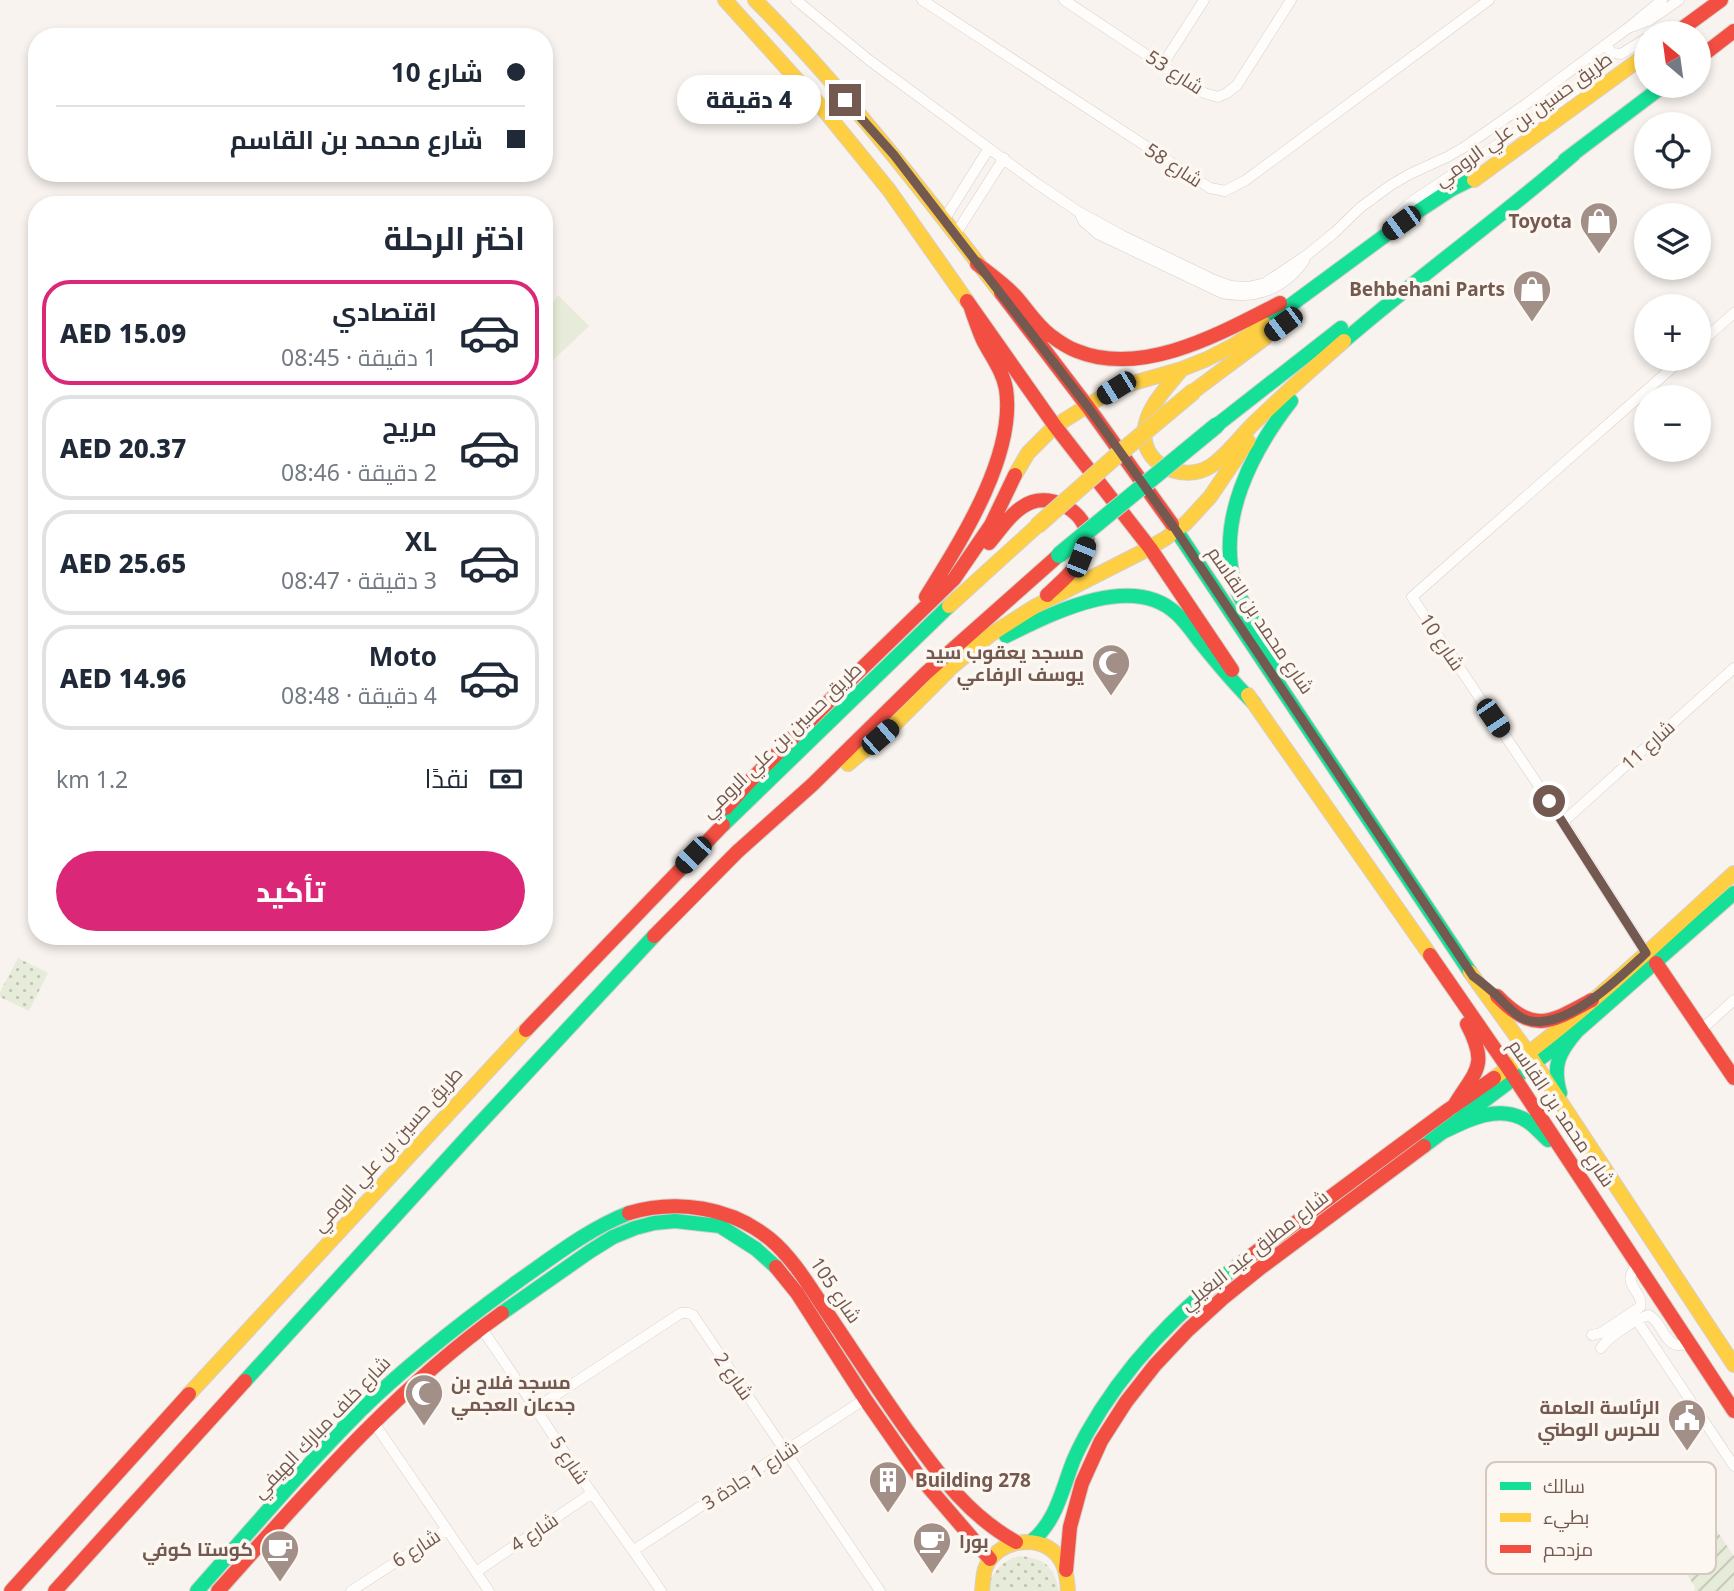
<!DOCTYPE html>
<html lang="ar">
<meta charset="utf-8">
<style>
body{margin:0;font-family:"Noto Sans",Cairo,sans-serif;background:#f2f2f3;color:#1f2937;direction:rtl;height:100vh;display:flex;flex-direction:column;font-size:26px;white-space:nowrap}
*{box-sizing:border-box;margin:0}
p{font-size:23px;color:#747a83}
.icon{flex:none;width:38px;height:38px;fill:none;stroke:currentColor;stroke-width:2;stroke-linecap:round;stroke-linejoin:round}
.map{position:relative;flex:1;overflow:hidden;direction:ltr}
.side{position:absolute;left:28px;top:196px;width:525px;height:749px;display:flex;flex-direction:column;background:#fff;border-radius:28px;box-shadow:0 4px 10px #0003;direction:rtl}
.side>*{flex:none}
.guide{position:absolute;left:28px;top:28px;width:525px;height:154px;border-radius:28px;box-shadow:0 4px 10px #0003;direction:rtl;display:grid;align-content:center;height:154px;padding:0 28px;background:#fff}
.needle{width:46px;rotate:331deg}
.controls{position:absolute;left:1634px;top:21px;display:grid;gap:14px}
.controls a{display:grid;place-items:center;width:77px;height:77px;border-radius:50%;background:#fff;box-shadow:0 4px 10px #0003;font-size:35px}
.end{position:absolute;width:32px;height:32px;margin:-16px;border:9px solid #735950;background:#fff;box-shadow:0 0 0 4px #fff}
.from{border-radius:50%}
.bubble{position:absolute;height:49px;border-radius:24px;background:#fff;box-shadow:0 4px 10px #0003;font-size:23px;font-weight:800;line-height:49px;text-align:center;direction:rtl}
.car{position:absolute;width:21px;height:42px;margin:-21px -10px;border-radius:9px;box-shadow:0 0 5px 2px #0007;background:linear-gradient(#222 24%,#8ab4d8 0 40%,#222 0 76%,#8ab4d8 0 86%,#222 0)}
.guide b{display:flex;align-items:center;gap:24px;height:66px;font-size:26px}
.guide b+b{border-top:2px solid #e0e1e3}
.guide i{width:18px;height:18px;background:#1f2937}
ul{padding:0;list-style:none}
li{display:flex;align-items:center;gap:21px;height:105px;margin:0 14px 10px;padding:0 14px;border:4px solid #e0e1e3;border-radius:28px}
li div{flex:1}
li b{display:block;font-size:26px}
li em{font-style:normal;font-weight:800}
li.on{border-color:#db2777}
li>.icon{width:63px;height:63px;stroke-width:1.5}
h2{padding:0 28px;font-size:32px;line-height:84px}
.pay{display:flex;align-items:center;gap:18px;height:77px;padding:0 28px;font-size:26px}
.pay p{margin-inline-start:auto}
.cta{display:flex;gap:14px;margin-top:auto;padding:14px 28px}
.cta a{flex:1;height:80px;border-radius:42px;background:#db2777;color:#fff;font-size:28px;font-weight:800;line-height:80px;text-align:center}
.map>svg:first-child{display:block}
.grass{fill:url(#grass-dots)}
.garden{fill:url(#garden-furrows)}
.pitch{fill:#e7ecda}
.lines{fill:none;stroke-linecap:round;stroke-linejoin:round}
.street-casing{stroke:#d6cfca;stroke-width:11}
.fast-casing{stroke:#d6cfca;stroke-width:16}
.slow-casing{stroke:#d6cfca;stroke-width:16}
.jam-casing{stroke:#d6cfca;stroke-width:16}
.street{stroke:#fefdfc;stroke-width:10}
.fast{stroke:#16e098;stroke-width:14}
.slow{stroke:#ffcf43;stroke-width:14}
.jam{stroke:#f24e42;stroke-width:14}
.fast-bridge-casing{stroke:#d8d0cc;stroke-width:18;stroke-linecap:butt}
.slow-bridge-casing{stroke:#d8d0cc;stroke-width:18;stroke-linecap:butt}
.fast-bridge{stroke:#16e098;stroke-width:16}
.slow-bridge{stroke:#ffcf43;stroke-width:16}
.route{stroke:#735950;stroke-width:9}
.labels{text-anchor:middle;stroke-width:7;stroke-linejoin:round;paint-order:stroke}
.street-label{font-size:19px;fill:#735950;stroke:#fdf7f1}
.poi-label{font-size:19px;font-weight:bold;fill:#735950;stroke:#fdf7f1;text-anchor:end}
.key{fill:#fdf7f1;stroke:#d4c8c1;stroke-width:2}
.key-label{font-size:19px;fill:#735950}
</style>
<div class="map">
<svg width="1734" height="1591" viewBox="0 0 1734 1591">
<defs>
<pattern id="grass-dots" width="8" height="8" patternUnits="userSpaceOnUse" patternTransform="scale(1.75)"><rect width="8" height="8" fill="#e7ecda"/><path d="M2 2h.1M6 6h.1" fill="none" stroke="#c0c2b3" stroke-width="1.8" stroke-linecap="round"/></pattern>
<pattern id="garden-furrows" width="10" height="10" patternUnits="userSpaceOnUse" patternTransform="scale(1.75)"><rect width="10" height="10" fill="#e7ecda"/><path d="M-1 1l2-2M0 10L10 0M9 11l2-2" fill="none" stroke="#c0c2b3"/></pattern>
</defs>
<rect width="100%" height="100%" fill="#f8f3ee"/>
<!-- grass -->
<path class="grass" d="M18,958l30,15 -19,38 -29,-14v-5z
M1020,1556c24,2 35,11 39,35h-70c1,-19 13,-30 31,-35z"/>
<!-- garden -->
<path class="garden" d="M1699,1515l9,3 26,38v35h-40l1,-4 -20,-31h-9l-8,-11 2,-7 33,-21z"/>
<!-- pitch -->
<path class="pitch" d="M558,295l31,31 -39,37 -6,-6v-40z"/>
<g class="lines">
<!-- street casing -->
<g class="street-casing">
<path id="street" d="M796,0l73,60 167,123 43,29 44,24 91,44 17,6 17,1 17,-4 42,-28 27,-22 27,-26 30,-22 19,-11 37,-17 16,-9 63,-44 102,-76 34,-28
M922,0l288,188 15,3 21,-11 243,-180
M1064,0l140,93 14,4 9,-4 10,-8 54,-85
M1628,28l22,-8 29,-20
M1658,33h18
M1605,45l7,8 9,1 26,-16
M1163,64l41,-64
M1079,212l5,10 14,12 124,59c34,7 62,-4 82,-32
M944,220l45,-72
M1389,227l11,-15 11,-10 110,-73 70,-50c8,-8 8,-16 -1,-23
M955,235l49,-77
M1699,344l35,-31
M1563,822l171,-154
M1646,953l-83,-131 -151,-225 270,-238
M1701,1030l33,-30
M1632,1313l102,153
M481,1328c33,46 62,93 93,139 28,42 59,82 87,124
M1592,1335l9,-2 39,-26c4,-13 -13,-20 -9,-32 1,-4 4,-7 6,-11
M1601,1348c8,-12 33,-27 47,-33 13,5 16,28 29,30 5,0 9,-1 13,-1
M536,1408l145,-95h7l5,2 187,276
M374,1423l115,168
M634,1550l231,-151
M476,1572l116,-79
M351,1591l96,-62"/>
</g>
<!-- fast casing -->
<g class="fast-casing">
<path id="fast" d="M1565,160l98,-74
M1265,324l152,-112 35,-23 30,-15
M1344,341c75,-65 155,-122 230,-187
M1217,425l124,-97
M1172,524l298,448
M1006,636c45,-22 126,-65 171,-22 9,8 16,19 24,29 17,21 33,41 53,60
M1279,684c-8,-22 -16,-44 -27,-65 -6,-11 -13,-22 -17,-34 -19,-65 17,-134 56,-184
M723,825l226,-219
M1560,1093c-8,-28 -1,-41 17,-62
M1441,1133c26,-13 58,-30 86,-12 8,5 14,13 21,19
M1424,1146l153,-115 157,-138
M502,1313l87,-61 24,-15 22,-9 19,-5 21,-2 45,5 36,23 20,18
M245,1381l225,-247 184,-198
M1032,1541c23,-19 29,-47 39,-74 4,-12 10,-23 16,-34 37,-66 92,-124 153,-169
M197,1591c54,-61 106,-123 164,-181 48,-47 101,-88 156,-128 36,-25 71,-53 112,-69"/>
</g>
<!-- slow casing -->
<g class="slow-casing">
<path id="slow" d="M725,0l94,104 70,86 78,111
M755,0c90,90 168,192 246,293
M1474,180l173,-126
M1182,369c-14,17 -33,36 -37,58 -7,37 38,57 66,39 16,-11 28,-28 42,-42 29,-28 60,-56 91,-83
M1194,391l71,-53
M1015,475l13,-22 27,-27 61,-38 66,-19 25,-10 27,-14 31,-21
M949,606l88,-80
M1248,695l182,260
M848,764l43,-36 62,-62 37,-31 44,-28 110,-56 22,-13 20,-15 24,-26 38,-56
M1470,972l59,82 205,311
M1494,1078c86,-60 162,-134 240,-205
M189,1394l337,-364
M982,1591c1,-7 1,-15 3,-22 10,-28 52,-37 72,-14 9,11 10,23 11,36"/>
</g>
<!-- jam casing -->
<g class="jam-casing">
<path id="jam" d="M1676,33l45,-33
M1699,58l35,-27
M977,264c14,11 29,21 41,35 10,12 19,26 32,36 8,6 18,13 27,16 66,27 146,-19 203,-48
M1001,293l87,114 84,117
M967,301l88,125 95,122 82,122
M989,543c12,-14 25,-35 43,-41 27,-9 65,18 53,48 -7,18 -24,32 -38,45
M926,597c34,-55 90,-141 80,-208 -3,-18 -15,-33 -23,-49 -5,-11 -9,-23 -13,-35
M726,808l22,-25 103,-104 103,-100 37,-54 24,-50
M654,936l83,-84 75,-67 114,-112 133,-118
M1430,955l78,113 226,343
M1656,963l78,115
M1497,996c37,38 53,27 95,4
M526,1030l197,-205
M1454,1106c22,-36 35,-40 13,-82
M629,1213c48,-14 102,-6 141,26 24,20 41,50 58,75 26,39 51,77 78,115 33,45 60,85 110,113
M1240,1264l208,-154 46,-32
M776,1267l21,26 68,106 53,76 72,84
M1066,1570l4,-43 12,-44 19,-42 25,-39 29,-37 33,-35 35,-32 36,-29 165,-123
M11,1591l178,-197
M55,1591l190,-210
M218,1591c88,-98 176,-201 284,-278"/>
</g>
<!-- street -->
<use href="#street" class="street"/>
<!-- fast -->
<use href="#fast" class="fast"/>
<!-- slow -->
<use href="#slow" class="slow"/>
<!-- jam -->
<use href="#jam" class="jam"/>
<!-- fast-bridge casing -->
<g class="fast-bridge-casing">
<path id="fast-bridge" d="M1059,555l158,-130"/>
</g>
<!-- slow-bridge casing -->
<g class="slow-bridge-casing">
<path id="slow-bridge" d="M1037,526l78,-69 79,-66"/>
</g>
<!-- fast-bridge -->
<use href="#fast-bridge" class="fast-bridge"/>
<!-- slow-bridge -->
<use href="#slow-bridge" class="slow-bridge"/>
</g>
<g class="lines">
<!-- route -->
<path class="route" d="M845,100l49,55 194,252 88,123 297,446c7,5 14,11 21,17 9,8 17,19 28,25 39,19 98,-41 124,-65l-97,-152"/>
</g>
<!-- icons -->
<defs>
<g id="shop-pin" transform="scale(2.0125)"><path d="M0 17L-7.5 6A9.5 9.5 0 1 1 7.5 6Z" fill="#a28f87" stroke="#fdf7f1"/><path d="M-5-2.5h2.3a2.7 3.5 0 0 1 5.4 0H5L5.5 6h-11ZM-1.5-2.5h3a1.5 2.3 0 0 0-3 0Z" fill="#fff"/></g>
<g id="mosque-pin" transform="scale(2.0125)"><path d="M0 17L-7.5 6A9.5 9.5 0 1 1 7.5 6Z" fill="#a28f87" stroke="#fdf7f1"/><path d="M3.5-4.9A6 6 0 1 0 3.5 4.9A5 5 0 1 1 3.5-4.9Z" fill="#fff"/></g>
<g id="civic-pin" transform="scale(2.0125)"><path d="M0 17L-7.5 6A9.5 9.5 0 1 1 7.5 6Z" fill="#a28f87" stroke="#fdf7f1"/><path d="M-.6-6.5H3V-4.5H.6V-3L4-1V1h2V6H-6V1h2V-1L-.6-3ZM-1.2 2.5V6h2.4V2.5Z" fill="#fff"/></g>
<g id="building-pin" transform="scale(2.0125)"><path d="M0 17L-7.5 6A9.5 9.5 0 1 1 7.5 6Z" fill="#a28f87" stroke="#fdf7f1"/><path d="M-4-6H4V6H1V3H-1V6H-4ZM-2.5-4.3h1.7v1.8h-1.7ZM.8-4.3h1.7v1.8H.8ZM-2.5-1h1.7V.8h-1.7ZM.8-1h1.7V.8H.8Z" fill="#fff"/></g>
<g id="cafe-pin" transform="scale(2.0125)"><path d="M0 17L-7.5 6A9.5 9.5 0 1 1 7.5 6Z" fill="#a28f87" stroke="#fdf7f1"/><path d="M-5.5-4.5H6V0H3Q3 3.5 0 3.5H-2.5Q-5.5 3.5-5.5 0ZM3-3.2v2h1.7v-2ZM-6 4.5H4V6H-6Z" fill="#fff"/></g>
</defs>
<g fill-rule="evenodd">
<use href="#shop-pin" x="1599" y="221"/>
<use href="#shop-pin" x="1532" y="289"/>
<use href="#mosque-pin" x="1111" y="663"/>
<use href="#mosque-pin" x="424" y="1393"/>
<use href="#civic-pin" x="1687" y="1418"/>
<use href="#building-pin" x="888" y="1480"/>
<use href="#cafe-pin" x="932" y="1541"/>
<use href="#cafe-pin" x="280" y="1549"/>
</g>
<g class="labels">
<!-- street labels -->
<g class="street-label">
<text transform="translate(1175 72) rotate(33)" y="7">شارع 53</text>
<text transform="translate(1523 119) rotate(-36)" y="7">طريق حسين بن علي الرومي</text>
<text transform="translate(1174 165) rotate(33)" y="7">شارع 58</text>
<text transform="translate(1261 620) rotate(56)" y="7">شارع محمد بن القاسم</text>
<text transform="translate(1442 642) rotate(56)" y="7">شارع 10</text>
<text transform="translate(781 740) rotate(-44)" y="7">طريق حسين بن علي الرومي</text>
<text transform="translate(1648 745) rotate(-42)" y="7">شارع 11</text>
<text transform="translate(1562 1113) rotate(56)" y="7">شارع محمد بن القاسم</text>
<text transform="translate(387 1149) rotate(-48)" y="7">طريق حسين بن علي الرومي</text>
<text transform="translate(1254 1250) rotate(-38)" y="7">شارع مطلق عيد البغيلي</text>
<text transform="translate(836 1290) rotate(56)" y="7">شارع 105</text>
<text transform="translate(734 1376) rotate(55)" y="7">شارع 2</text>
<text transform="translate(321 1427) rotate(-46)" y="7">شارع خلف مبارك الهيفي</text>
<text transform="translate(570 1460) rotate(56)" y="7">شارع 5</text>
<text transform="translate(750 1475) rotate(-33)" y="7">شارع 1 جادة 3</text>
<text transform="translate(534 1532) rotate(-34)" y="7">شارع 4</text>
<text transform="translate(416 1548) rotate(-33)" y="7">شارع 6</text>
</g>
<!-- poi labels -->
<g class="poi-label">
<text x="1572" y="228">Toyota</text>
<text x="1505" y="296">Behbehani Parts</text>
<text x="1084" y="659">مسجد يعقوب سيد<tspan x="1084" dy="22">يوسف الرفاعي</tspan></text>
<text x="451" y="1389" text-anchor="start">مسجد فلاح بن<tspan x="451" dy="22">جدعان العجمي</tspan></text>
<text x="1660" y="1414">الرئاسة العامة<tspan x="1660" dy="22">للحرس الوطني</tspan></text>
<text x="915" y="1487" text-anchor="start">Building 278</text>
<text x="959" y="1548" text-anchor="start">بورا</text>
<text x="253" y="1556">كوستا كوفي</text>
</g>
</g>
<!-- legend -->
<rect x="1486" y="1462" width="230" height="112" rx="10" class="key"/>
<rect x="1500" y="1482" width="31" height="8" fill="#16e098"/>
<rect x="1500" y="1513" width="31" height="9" fill="#ffcf43"/>
<rect x="1500" y="1545" width="31" height="8" fill="#f24e42"/>
<g class="key-label">
<text x="1543" y="1493">سالك</text>
<text x="1543" y="1524">بطيء</text>
<text x="1543" y="1556">مزدحم</text>
</g>
</svg>
<div class="controls">
<a><svg class="needle" viewBox="-14 -14 28 28"><path d="M0-13l5 13h-10z" fill="#e53935"/><path d="M0 13l5-13h-10z" fill="#747a83"/></svg></a>
<a><svg class="icon" aria-label="locate" viewBox="0 0 24 24"><circle cx="12" cy="12" r="6"/><path d="M12 2v4M12 18v4M2 12h4M18 12h4"/></svg></a>
<a><svg class="icon" aria-label="layers" viewBox="0 0 24 24"><path d="M12 4l9 5-9 5-9-5zM3 14l9 5 9-5"/></svg></a>
<a>+</a>
<a>−</a>
</div>
<i class="end from" style="left:1549px;top:801px"></i>
<i class="end" style="left:845px;top:100px"></i>
<div class="bubble" style="left:677px;top:75px;width:144px">4 دقيقة</div>
<i class="car" style="left:1401px;top:223px;rotate:234deg"></i>
<i class="car" style="left:1283px;top:324px;rotate:233deg"></i>
<i class="car" style="left:1116px;top:388px;rotate:238deg"></i>
<i class="car" style="left:1081px;top:557px;rotate:22deg"></i>
<i class="car" style="left:1493px;top:718px;rotate:146deg"></i>
<i class="car" style="left:880px;top:737px;rotate:49deg"></i>
<i class="car" style="left:693px;top:855px;rotate:224deg"></i>
<div class="guide">
<b><i class="from"></i>شارع 10</b>
<b><i></i>شارع محمد بن القاسم</b>
</div>
<section class="side">
<h2>اختر الرحلة</h2>
<ul>
<li class="on"><svg class="icon" aria-label="car" viewBox="0 0 24 24"><path d="M5 17H2v-5l4-1 3-4h7l3 4 3 1v5h-3M9 17h6M6 11h13"/><circle cx="7" cy="17" r="2"/><circle cx="17" cy="17" r="2"/></svg><div><b>اقتصادي</b><p>1 دقيقة · 08:45</p></div><em>AED 15.09</em></li>
<li><svg class="icon" aria-label="car" viewBox="0 0 24 24"><path d="M5 17H2v-5l4-1 3-4h7l3 4 3 1v5h-3M9 17h6M6 11h13"/><circle cx="7" cy="17" r="2"/><circle cx="17" cy="17" r="2"/></svg><div><b>مريح</b><p>2 دقيقة · 08:46</p></div><em>AED 20.37</em></li>
<li><svg class="icon" aria-label="car" viewBox="0 0 24 24"><path d="M5 17H2v-5l4-1 3-4h7l3 4 3 1v5h-3M9 17h6M6 11h13"/><circle cx="7" cy="17" r="2"/><circle cx="17" cy="17" r="2"/></svg><div><b>XL</b><p>3 دقيقة · 08:47</p></div><em>AED 25.65</em></li>
<li><svg class="icon" aria-label="car" viewBox="0 0 24 24"><path d="M5 17H2v-5l4-1 3-4h7l3 4 3 1v5h-3M9 17h6M6 11h13"/><circle cx="7" cy="17" r="2"/><circle cx="17" cy="17" r="2"/></svg><div><b>Moto</b><p>4 دقيقة · 08:48</p></div><em>AED 14.96</em></li>
</ul>
<div class="pay"><svg class="icon" aria-label="cash" viewBox="0 0 24 24"><path d="M3 7h18v10H3z"/><circle cx="12" cy="12" r="2"/></svg>نقدًا<p>1.2 km</p></div>
<div class="cta"><a>تأكيد</a></div>
</section>
</div>
